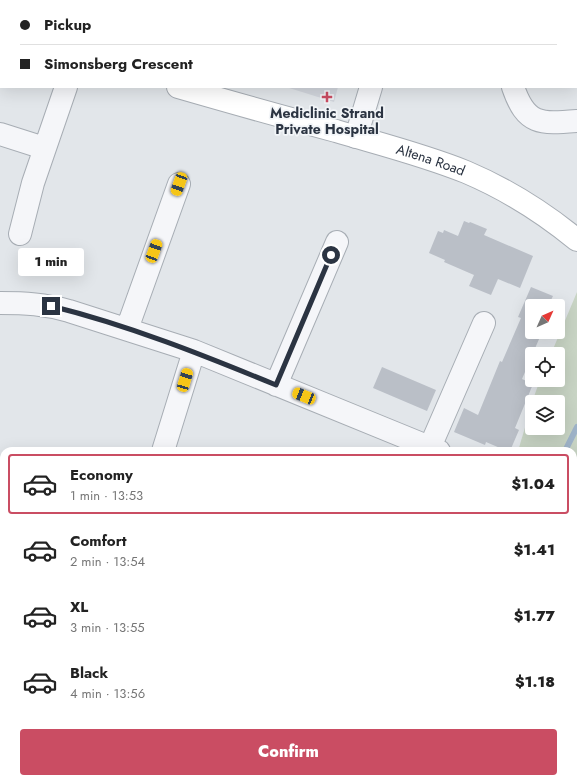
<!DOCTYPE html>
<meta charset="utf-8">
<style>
body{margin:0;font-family:Jost,sans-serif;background:#f6f6f6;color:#222;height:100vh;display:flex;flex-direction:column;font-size:15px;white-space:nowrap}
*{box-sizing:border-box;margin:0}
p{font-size:13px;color:#767676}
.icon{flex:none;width:22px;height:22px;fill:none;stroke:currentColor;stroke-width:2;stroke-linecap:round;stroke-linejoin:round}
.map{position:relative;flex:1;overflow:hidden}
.sheet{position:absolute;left:0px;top:447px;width:577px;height:336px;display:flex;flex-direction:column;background:#fff;border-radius:12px 12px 0 0;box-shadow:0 4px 16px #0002}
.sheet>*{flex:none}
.banner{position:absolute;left:0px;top:0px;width:577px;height:88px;box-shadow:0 4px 16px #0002;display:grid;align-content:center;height:88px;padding:0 20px;background:#fff}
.needle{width:26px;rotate:45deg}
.buttons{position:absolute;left:525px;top:299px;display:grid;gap:8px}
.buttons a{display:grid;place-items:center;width:40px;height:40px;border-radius:4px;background:#fff;box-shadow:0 4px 16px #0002;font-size:20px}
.end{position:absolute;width:18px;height:18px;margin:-9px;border:5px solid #2b3442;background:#fff;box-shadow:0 0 0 2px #fff}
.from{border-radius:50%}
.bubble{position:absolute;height:28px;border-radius:4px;background:#fff;box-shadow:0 4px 16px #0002;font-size:13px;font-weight:800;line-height:28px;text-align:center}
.car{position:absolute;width:12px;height:24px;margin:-12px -6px;border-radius:5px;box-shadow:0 0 3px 1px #0007;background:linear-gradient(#f5c518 24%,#345 0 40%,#f5c518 0 76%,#345 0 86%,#f5c518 0)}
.banner b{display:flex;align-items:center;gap:14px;height:38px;font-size:15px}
.banner b+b{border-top:1px solid #e0e0e0}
.banner i{width:10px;height:10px;background:#222}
ul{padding:7px 0 0;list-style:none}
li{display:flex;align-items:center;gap:12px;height:60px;margin:0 8px 6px;padding:0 12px;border:2px solid transparent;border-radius:4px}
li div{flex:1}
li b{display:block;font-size:15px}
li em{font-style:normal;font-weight:800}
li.selected{border-color:#ca4d63}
li>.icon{width:36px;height:36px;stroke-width:1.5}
.cta{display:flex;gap:8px;margin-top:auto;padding:8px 20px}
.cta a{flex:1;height:46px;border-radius:4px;background:#ca4d63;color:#fff;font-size:16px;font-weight:800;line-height:46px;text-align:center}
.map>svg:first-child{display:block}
.built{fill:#d1d5dc}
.green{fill:#c8d4c4}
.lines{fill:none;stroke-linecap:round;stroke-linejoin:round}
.stream{stroke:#9fb4c9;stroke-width:6}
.building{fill:#babfc7}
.street-casing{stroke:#a7adb4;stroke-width:24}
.secondary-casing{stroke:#a7adb4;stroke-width:24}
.street{stroke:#f5f6f9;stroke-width:22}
.secondary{stroke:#fff;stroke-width:22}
.route{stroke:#2b3442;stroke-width:5}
.poi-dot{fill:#ca4d63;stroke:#f2f5f8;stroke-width:1.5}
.labels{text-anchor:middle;stroke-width:3.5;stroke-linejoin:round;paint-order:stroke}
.poi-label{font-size:14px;font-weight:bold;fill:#2b3442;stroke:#f2f5f8}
.street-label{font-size:14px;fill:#2b3442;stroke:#f2f5f8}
</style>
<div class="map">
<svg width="577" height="783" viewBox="0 0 577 783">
<rect width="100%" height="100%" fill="#e2e6ea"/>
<!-- built -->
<path class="built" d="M153,0h230l-230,1z
M286,87h52l-4,15z"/>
<!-- green -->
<path class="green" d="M577,292v272l-4,7v-120h-55l14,-47v24h26v-26h-26l8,-22h18v-26h-7z
M422,779h68l-1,4h-68z"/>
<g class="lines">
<!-- stream -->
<path class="stream" d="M565,451l12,-24
M458,783l1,-4"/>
</g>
<!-- building -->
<path class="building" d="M464,221l5,2 1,-1 17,7 -3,6 49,21 -13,32 -22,-9 -7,16 -22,-9 5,-11 -30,-13 1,-2 -16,-7 9,-22 5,2 1,-3 14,6z
M531,287l22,9 -5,10h-16v26h10l-20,47 11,5 -18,44 4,2 -9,21h-3l-21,-9 -1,3 -31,-13 10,-24 14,7 22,-54 2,1 19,-44 -3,-1z
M382,367l54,23 -9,21 -54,-23z"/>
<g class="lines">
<!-- street casing -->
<g class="street-casing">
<path id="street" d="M482,0v1
M398,1v-1
M513,87c13,38 27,37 64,34
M0,134l44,14
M356,137l15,-50
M20,234l13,-51 33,-96
M0,303c26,0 44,1 69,8l125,40 245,100
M127,329l52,-145
M276,385l61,-143
M430,447l54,-124
M163,451l31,-100
M0,523l3,12 -3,35
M0,747l4,2
M573,767l4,-16
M79,779l9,4"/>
</g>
<!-- secondary casing -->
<g class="secondary-casing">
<g id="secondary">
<path d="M0,38h1"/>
<path id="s1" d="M178,87c52,15 105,30 158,44 44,13 88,24 130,41 40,17 78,41 111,68"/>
</g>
</g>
<!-- street -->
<use href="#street" class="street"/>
<!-- secondary -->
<use href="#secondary" class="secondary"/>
</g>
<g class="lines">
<!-- route -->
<path class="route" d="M51,306c77,19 152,49 225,79l55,-130"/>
</g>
<!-- markers -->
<path class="poi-dot" d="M325 91h4v4h4v4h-4v4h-4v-4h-4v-4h4z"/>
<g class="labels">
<!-- poi labels -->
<g class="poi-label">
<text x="327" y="118">Mediclinic Strand<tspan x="327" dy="16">Private Hospital</tspan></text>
</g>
<!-- street labels -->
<g class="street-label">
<text dy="5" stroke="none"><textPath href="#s1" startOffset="263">Altena Road</textPath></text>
</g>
</g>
</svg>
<div class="buttons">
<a><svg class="needle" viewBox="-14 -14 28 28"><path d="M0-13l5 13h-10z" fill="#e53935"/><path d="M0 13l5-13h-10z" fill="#767676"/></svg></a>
<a><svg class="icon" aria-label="locate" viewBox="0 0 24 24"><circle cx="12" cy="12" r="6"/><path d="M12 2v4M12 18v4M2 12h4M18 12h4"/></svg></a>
<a><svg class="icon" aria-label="layers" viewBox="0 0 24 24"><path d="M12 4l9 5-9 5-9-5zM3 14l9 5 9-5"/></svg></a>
</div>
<i class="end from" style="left:331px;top:255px"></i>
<i class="end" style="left:51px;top:306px"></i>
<div class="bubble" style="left:18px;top:248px;width:66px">1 min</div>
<i class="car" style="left:179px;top:184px;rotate:200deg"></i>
<i class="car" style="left:154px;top:251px;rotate:20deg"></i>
<i class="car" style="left:185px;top:380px;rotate:17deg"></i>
<i class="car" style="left:304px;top:396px;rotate:292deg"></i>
<div class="banner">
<b><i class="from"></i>Pickup</b>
<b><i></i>Simonsberg Crescent</b>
</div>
<section class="sheet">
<ul>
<li class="selected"><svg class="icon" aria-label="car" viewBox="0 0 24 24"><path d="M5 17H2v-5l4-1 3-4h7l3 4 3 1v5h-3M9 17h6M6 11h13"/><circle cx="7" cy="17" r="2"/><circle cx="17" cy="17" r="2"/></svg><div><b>Economy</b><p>1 min · 13:53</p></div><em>$1.04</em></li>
<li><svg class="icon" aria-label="car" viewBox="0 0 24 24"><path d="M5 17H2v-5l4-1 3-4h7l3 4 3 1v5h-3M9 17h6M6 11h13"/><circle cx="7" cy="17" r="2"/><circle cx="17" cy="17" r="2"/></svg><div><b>Comfort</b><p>2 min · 13:54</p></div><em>$1.41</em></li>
<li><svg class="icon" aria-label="car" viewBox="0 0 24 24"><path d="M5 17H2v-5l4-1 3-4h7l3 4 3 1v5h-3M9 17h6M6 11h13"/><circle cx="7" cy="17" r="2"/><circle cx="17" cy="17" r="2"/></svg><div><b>XL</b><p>3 min · 13:55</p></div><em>$1.77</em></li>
<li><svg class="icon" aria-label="car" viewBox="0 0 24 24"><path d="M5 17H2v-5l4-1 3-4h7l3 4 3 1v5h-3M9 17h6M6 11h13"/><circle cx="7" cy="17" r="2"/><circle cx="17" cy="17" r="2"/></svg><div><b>Black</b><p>4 min · 13:56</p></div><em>$1.18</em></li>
</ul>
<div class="cta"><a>Confirm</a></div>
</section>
</div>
